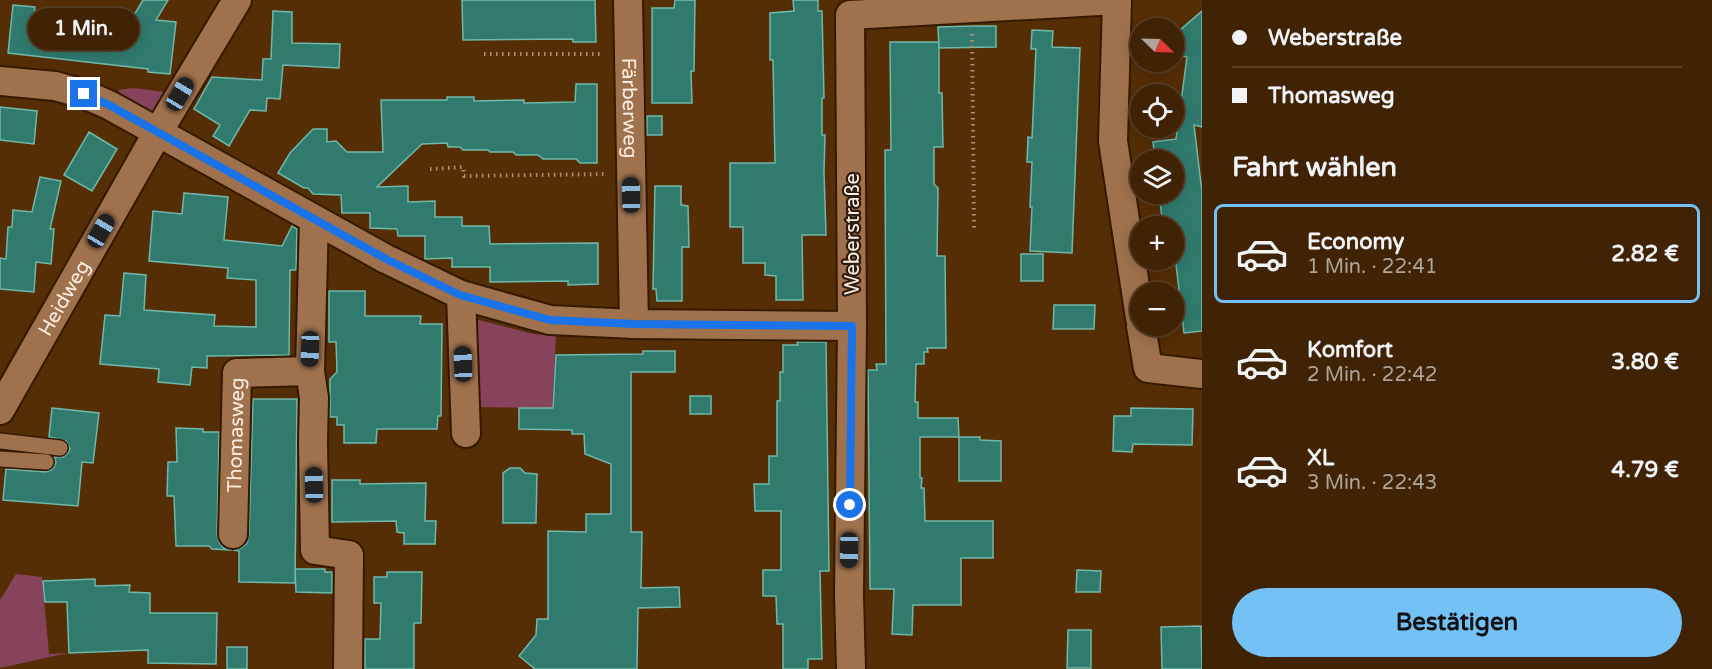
<!DOCTYPE html>
<html lang="de">
<meta charset="utf-8">
<style>
body{margin:0;font-family:"Varela Round",sans-serif;background:#472a0e;color:#f1f3f6;height:100vh;display:flex;flex-direction:column;font-size:22px;white-space:nowrap}
*{box-sizing:border-box;margin:0}
p{font-size:20px;color:#aea49a}
.icon{flex:none;width:33px;height:33px;fill:none;stroke:currentColor;stroke-width:2;stroke-linecap:round;stroke-linejoin:round}
.map{position:relative;flex:1;overflow:hidden}
.sheet{display:flex;flex-direction:column;background:#402204;width:510px}
.sheet>*{flex:none}
.guide{display:grid;align-content:center;height:132px;padding:0 30px;background:#402204}
.needle{width:39px;rotate:113deg}
.tools{position:absolute;left:1130px;top:18px;display:grid;gap:12px}
.tools a{display:grid;place-items:center;width:54px;height:54px;border-radius:50%;background:#402204;box-shadow:0 3px 15px #0003,0 0 0 2px #593f26;font-size:30px}
.end{position:absolute;width:27px;height:27px;margin:-14px;border:8px solid #1a73e8;background:#fff;box-shadow:0 0 0 3px #fff}
.from{border-radius:50%}
.bubble{position:absolute;height:42px;border-radius:21px;background:#402204;box-shadow:0 3px 15px #0003,0 0 0 2px #593f26;font-size:20px;font-weight:700;line-height:42px;text-align:center}
.car{position:absolute;width:18px;height:36px;margin:-18px -9px;border-radius:8px;box-shadow:0 0 4px 2px #0007;background:linear-gradient(#222 24%,#8ab4d8 0 40%,#222 0 76%,#8ab4d8 0 86%,#222 0)}
.guide b{display:flex;align-items:center;gap:21px;height:57px;font-size:22px}
.guide b+b{border-top:2px solid #593f26}
.guide i{width:15px;height:15px;background:#f1f3f6}
ul{padding:0;list-style:none}
li{display:flex;align-items:center;gap:18px;height:99px;margin:0 12px 9px;padding:0 18px;border:3px solid transparent;border-radius:9px}
li div{flex:1}
li b{display:block;font-size:22px}
li em{font-style:normal;font-weight:700}
li.selected{border-color:#73c1f5}
li>.icon{width:54px;height:54px;stroke-width:1.5}
h2{padding:0 30px;font-size:27px;line-height:72px}
.button{display:flex;gap:12px;margin-top:auto;padding:12px 30px}
.button a{flex:1;height:69px;border-radius:36px;background:#73c1f5;color:#111;font-size:24px;font-weight:700;line-height:69px;text-align:center}
main{display:flex;flex:1;min-height:0}
.map>svg:first-child{display:block}
.green{fill:#87435b}
.building{fill:#307b6e;stroke:#6fb9aa;stroke-width:1.5}
.lines{fill:none;stroke-linecap:round;stroke-linejoin:round}
.lane-casing{stroke:#351800;stroke-width:18}
.street-casing{stroke:#351800;stroke-width:32}
.path{stroke:#ad9278;stroke-width:4;stroke-dasharray:1.5 4.5;stroke-linecap:butt}
.lane{stroke:#9f724d;stroke-width:15}
.street{stroke:#9f724d;stroke-width:28}
.route{stroke:#1a73e8;stroke-width:8}
.labels{text-anchor:middle;stroke-width:4.5;stroke-linejoin:round;paint-order:stroke}
.street-label{font-size:20px;fill:#fcede1;stroke:#2e1c0c}
</style>
<main>
<div class="map">
<svg width="1202" height="669" viewBox="0 0 1202 669">
<rect width="100%" height="100%" fill="#562e05"/>
<!-- green -->
<path class="green" d="M133,88l32,4 -15,26 -34,-18 3,-10z
M479,320l54,14 23,2 -4,72 -74,-1 -9,-80z
M16,574l26,3 7,77 19,-1 -68,15v-68z"/>
<!-- building -->
<path class="building" d="M143,0h25l-12,20 20,2 -6,52 -22,-2v-3l-140,-16 5,-48 22,2 -1,13 91,10z
M462,0h133l1,42h-23v-3l-110,1z
M675,0h20l-1,71h-3l1,32h-40v-95h22z
M793,0h25v11h4l2,87h-2v37h3l-1,37 2,63h-24l1,65h-27v-24l-11,-1v-12h-22v-36h-13v-64h45l-2,-103h-3v-47l24,-2z
M273,11l19,1v31l48,1 -1,24 -56,-3 -3,34 -13,-1 -1,13 -16,-1 -21,36 -16,-10 7,-11 -26,-16 18,-32 50,3 1,-21h8z
M1202,11v116l-8,-2 8,67v139l-18,2 -11,-94v-13h-10l-4,-32h14v-34h-18l-2,-18 23,-3 11,-82 -12,-2 4,-24z
M975,26h21v21l-57,1 -1,-21z
M1032,30l21,1 -1,16 28,1 -8,205 -42,-2 2,-44h-2l2,-45h-5l1,-25 4,1 4,-89h-5z
M890,42h49v51h3l1,54h-9v37l4,4 -1,68h8l1,92h-19l1,4h-4v12h-8l-1,38h3v16h40l1,19h21v3l21,1v40h-42v-44h-39v41h2l-1,10h3l1,33h68v37h-32v47h-48l-1,30 -20,-1 2,-45h-24l-2,-219h9l-1,-6h10l-1,-214h6z
M576,84h21v79h-17l-4,-4h-33l-5,-4h-22l-3,-3h-23l-2,-2h-25l-3,-3h-12l-1,-4 -25,1 -45,43 31,-1v16l27,-1v16h27v9h27l1,18 108,-1v41l-30,1v-4l-78,1v-15h-38v-9l-27,1v-23h-27l-1,-7 -27,-1v-15h-28l-1,-18 -28,-1 -5,-6h-4l-26,-15 12,-20 23,-24h14v13l9,-1 11,11h36l-2,-52h66v-3h27v4l50,-1v3l51,-1z
M0,107l37,4 -3,33 -34,-4z
M647,116h15v19h-15z
M89,132l28,17 -25,42 -28,-16z
M40,177l21,4 -11,48h4l-3,35 -15,-2 -2,30 -34,-3v-31l6,1 2,-32h4l1,-17 19,2z
M655,186h26v19l7,1 1,41h-7v54h-25l-1,-12h-3z
M184,193l44,4 -4,43 58,6 10,-20 5,3 -1,41h-6l-1,85 -82,1v12l-15,-1 -2,18 -32,-3 1,-13 -59,-5 5,-49 15,1 4,-43 22,2 -2,35 71,5 -1,11 42,1v-47l-29,-2 1,-10 -79,-7 4,-50 29,3z
M1021,254h22v27h-22z
M329,291h36v25h56l-1,8h22l-1,92h-3l-1,13h-60l-1,14h-32v-18h-7v-8h-7v-38l7,-7 -1,-30h-7z
M1054,305h41l-1,24h-41z
M797,342h29l3,229h-9l2,88h-14v10h-25v-45h-6l-1,-28h-13v-26h18v-59h-26l-1,-27h15v-28h8v-55h3v-29h3v-27h15z
M643,351h32v21h-44v160h11l-1,56 38,-1 1,20 -42,1 -1,61h-102l-16,-13 17,-21 1,-16h11v-88l38,1v-18h25v-50l-26,-10 -1,-20h-12v-4l-53,-1v-21h34l3,-53 87,-1z
M690,396h21v18h-21z
M253,399h44l-2,184 -56,-1v-31l-6,-1 8,-2 6,-5 2,-9z
M52,408l47,5 -6,50 -11,-1 -4,44 -75,-6 3,-31 40,3 5,-2 3,-3 2,-5 -2,-5h9l5,-4 2,-4 -4,-8 -17,-4z
M1131,408l62,1 -1,36 -59,-1 -1,8 -19,-1 1,-35h17z
M176,428l27,1v3h16l-2,102 2,8 5,6 8,2 -20,-1 -3,-3h-33l-2,-50h-7l1,-34h9z
M510,468h10l5,5 12,1 -1,49h-33v-50z
M332,480h28v4l66,-1 -1,38h11l-1,23h-31v-11l-7,-1 -1,-11 -64,1z
M295,569h30v3h7v21l-36,-1z
M1077,570l24,1 -1,21h-24z
M387,572h35l-1,51h-7v46h-49v-30h15l1,-36h-7v-26h13z
M95,579v7l35,-1 -1,7 21,1v20h67l-1,51 -68,-1v-13l-79,3 -2,-51h-22l-2,-21z
M1201,626l1,43h-40l-1,-42z
M1068,630h23v38h-24z
M227,647h20v22h-20z"/>
<g class="lines">
<!-- lane casing -->
<g class="lane-casing">
<path id="lane" d="M0,441l60,7
M0,459l46,3"/>
</g>
<!-- street casing -->
<g class="street-casing">
<g id="street">
<path id="s1" d="M628,0l6,324"/>
<path d="M1117,1l-4,140 27,177"/>
<path d="M0,81l55,5 29,8 25,11 277,154 75,36 89,25 84,4 218,2"/>
<path d="M314,220l-4,151 4,27 -1,44 2,108 34,5 -1,114"/>
<path d="M461,295l5,138"/>
<path d="M1141,326l7,42 54,6"/>
<path id="s2" d="M0,410l158,-278 79,-132"/>
<path id="s3" d="M233,534l4,-161 73,-2"/>
<path d="M851,669l-2,-74 3,-269 -2,-311 267,-15"/>
</g>
</g>
<!-- path -->
<path class="path" d="M972,34l2,194
M484,54h119
M430,169l33,-2 1,9 143,-2"/>
<!-- lane -->
<use href="#lane" class="lane"/>
<!-- street -->
<use href="#street" class="street"/>
</g>
<g class="lines">
<!-- route -->
<path class="route" d="M84,94l25,11 277,154 74,36 90,25 84,4 218,2 -2,179"/>
</g>
<g class="labels">
<!-- street labels -->
<g class="street-label">
<text dy="7" stroke="none"><textPath href="#s1" startOffset="108">Färberweg</textPath></text>
<text transform="translate(852 234) rotate(-90)" y="7">Weberstraße</text>
<text dy="7" stroke="none"><textPath href="#s2" startOffset="129">Heidweg</textPath></text>
<text dy="7" stroke="none"><textPath href="#s3" startOffset="99">Thomasweg</textPath></text>
</g>
</g>
</svg>
<div class="tools">
<a><svg class="needle" viewBox="-14 -14 28 28"><path d="M0-13l5 13h-10z" fill="#e53935"/><path d="M0 13l5-13h-10z" fill="#aea49a"/></svg></a>
<a><svg class="icon" aria-label="locate" viewBox="0 0 24 24"><circle cx="12" cy="12" r="6"/><path d="M12 2v4M12 18v4M2 12h4M18 12h4"/></svg></a>
<a><svg class="icon" aria-label="layers" viewBox="0 0 24 24"><path d="M12 4l9 5-9 5-9-5zM3 14l9 5 9-5"/></svg></a>
<a>+</a>
<a>−</a>
</div>
<i class="end from" style="left:850px;top:505px"></i>
<i class="end" style="left:84px;top:94px"></i>
<div class="bubble" style="left:28px;top:8px;width:111px">1 Min.</div>
<i class="car" style="left:180px;top:94px;rotate:31deg"></i>
<i class="car" style="left:631px;top:195px;rotate:359deg"></i>
<i class="car" style="left:101px;top:231px;rotate:30deg"></i>
<i class="car" style="left:310px;top:349px;rotate:182deg"></i>
<i class="car" style="left:463px;top:364px;rotate:358deg"></i>
<i class="car" style="left:314px;top:485px;rotate:359deg"></i>
<i class="car" style="left:849px;top:550px;rotate:181deg"></i>
</div>
<section class="sheet">
<div class="guide">
<b><i class="from"></i>Weberstraße</b>
<b><i></i>Thomasweg</b>
</div>
<h2>Fahrt wählen</h2>
<ul>
<li class="selected"><svg class="icon" aria-label="car" viewBox="0 0 24 24"><path d="M5 17H2v-5l4-1 3-4h7l3 4 3 1v5h-3M9 17h6M6 11h13"/><circle cx="7" cy="17" r="2"/><circle cx="17" cy="17" r="2"/></svg><div><b>Economy</b><p>1 Min. · 22:41</p></div><em>2.82 €</em></li>
<li><svg class="icon" aria-label="car" viewBox="0 0 24 24"><path d="M5 17H2v-5l4-1 3-4h7l3 4 3 1v5h-3M9 17h6M6 11h13"/><circle cx="7" cy="17" r="2"/><circle cx="17" cy="17" r="2"/></svg><div><b>Komfort</b><p>2 Min. · 22:42</p></div><em>3.80 €</em></li>
<li><svg class="icon" aria-label="car" viewBox="0 0 24 24"><path d="M5 17H2v-5l4-1 3-4h7l3 4 3 1v5h-3M9 17h6M6 11h13"/><circle cx="7" cy="17" r="2"/><circle cx="17" cy="17" r="2"/></svg><div><b>XL</b><p>3 Min. · 22:43</p></div><em>4.79 €</em></li>
</ul>
<div class="button"><a>Bestätigen</a></div>
</section>
</main>
